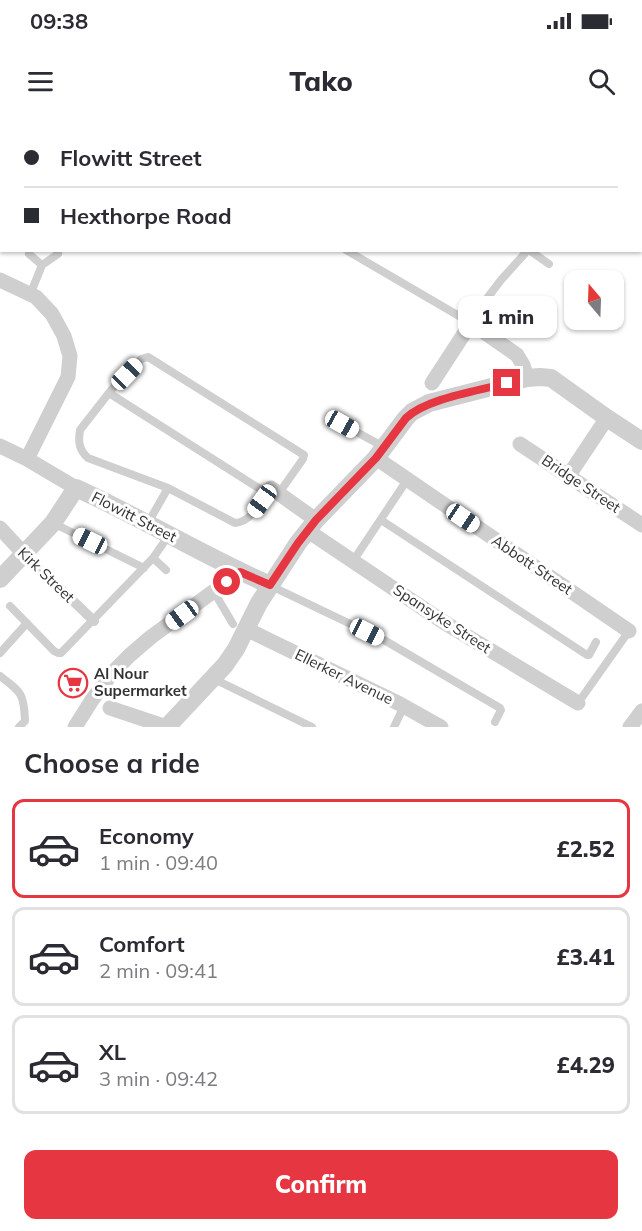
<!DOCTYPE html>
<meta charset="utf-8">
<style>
body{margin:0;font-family:Mulish,sans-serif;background:#f2f2f3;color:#2b2b33;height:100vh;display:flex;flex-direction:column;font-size:22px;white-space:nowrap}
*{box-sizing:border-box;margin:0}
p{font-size:20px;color:#7c7c81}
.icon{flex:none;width:33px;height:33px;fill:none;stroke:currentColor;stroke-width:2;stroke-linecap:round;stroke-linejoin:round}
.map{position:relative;height:607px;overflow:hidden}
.panel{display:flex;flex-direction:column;background:#fff;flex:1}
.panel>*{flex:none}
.banner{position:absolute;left:0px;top:0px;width:642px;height:132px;box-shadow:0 2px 4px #0004;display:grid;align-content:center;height:132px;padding:0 24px;background:#fff}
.needle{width:39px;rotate:341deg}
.controls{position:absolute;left:564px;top:150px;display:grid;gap:12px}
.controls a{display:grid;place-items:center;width:60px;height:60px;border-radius:12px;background:#fff;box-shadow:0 2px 4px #0004;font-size:30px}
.end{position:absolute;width:27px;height:27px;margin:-14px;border:8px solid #e63641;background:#fff;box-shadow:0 0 0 3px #fff}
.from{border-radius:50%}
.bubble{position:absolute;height:42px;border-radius:12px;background:#fff;box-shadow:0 2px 4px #0004;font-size:20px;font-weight:800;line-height:42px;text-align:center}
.car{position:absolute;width:18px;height:36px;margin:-18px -9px;border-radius:8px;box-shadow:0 0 4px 2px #0007;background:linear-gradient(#fff 24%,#345 0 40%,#fff 0 76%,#345 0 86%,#fff 0)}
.banner b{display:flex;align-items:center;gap:21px;height:57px;font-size:22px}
.banner b+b{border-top:2px solid #e1e1e2}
.banner i{width:15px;height:15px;background:#2b2b33}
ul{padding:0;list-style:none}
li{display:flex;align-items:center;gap:18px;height:99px;margin:0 12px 9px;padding:0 12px;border:3px solid #e1e1e2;border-radius:12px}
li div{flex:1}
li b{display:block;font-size:22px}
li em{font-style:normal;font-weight:800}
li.active{border-color:#e63641}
li>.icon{width:54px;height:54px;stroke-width:1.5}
h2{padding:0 24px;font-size:27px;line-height:72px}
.cta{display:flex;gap:12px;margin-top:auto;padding:12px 24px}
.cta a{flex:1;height:69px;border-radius:12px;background:#e63641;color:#fff;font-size:24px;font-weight:800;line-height:69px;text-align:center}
.status{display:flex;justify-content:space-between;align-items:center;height:42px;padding:0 30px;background:#fff;direction:ltr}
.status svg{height:16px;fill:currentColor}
header{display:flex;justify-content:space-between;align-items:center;height:78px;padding:0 24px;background:#fff;font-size:27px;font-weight:800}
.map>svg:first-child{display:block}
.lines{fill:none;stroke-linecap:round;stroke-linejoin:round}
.service{stroke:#cfcfcf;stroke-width:8}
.pedestrian{stroke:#cfcfcf;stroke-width:10}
.minor{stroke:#cfcfcf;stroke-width:15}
.tertiary{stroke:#cfcfcf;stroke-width:18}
.route{stroke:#e63641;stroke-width:8}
.labels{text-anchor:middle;stroke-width:6;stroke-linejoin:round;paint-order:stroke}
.street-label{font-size:15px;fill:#323232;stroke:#fff}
.poi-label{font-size:15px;font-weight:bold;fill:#323232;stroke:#fff;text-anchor:start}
</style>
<div class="status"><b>09:38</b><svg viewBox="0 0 49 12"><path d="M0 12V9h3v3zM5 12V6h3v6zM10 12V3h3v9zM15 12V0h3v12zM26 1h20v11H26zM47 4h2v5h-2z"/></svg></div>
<header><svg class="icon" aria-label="menu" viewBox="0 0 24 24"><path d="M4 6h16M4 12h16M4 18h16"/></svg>Tako<svg class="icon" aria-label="search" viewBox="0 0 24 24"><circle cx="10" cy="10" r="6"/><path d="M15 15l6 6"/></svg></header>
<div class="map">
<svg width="642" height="607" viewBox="0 0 642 607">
<rect width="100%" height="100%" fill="#fff"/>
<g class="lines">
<!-- service -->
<path class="service" d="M168,0l3,2
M291,0l1,2
M544,0l1,2
M346,130l125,73 11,-18 19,-25 27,-30
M529,130l20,14
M29,134l13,11
M30,175l12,-30 16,-11
M109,273l151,96 11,-1
M342,304l42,23
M271,368c-10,13 -19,34 -36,35l-67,-35 -80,-30c-9,-8 -10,-16 -8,-28l32,-41 29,-30 7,-2 156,98 -1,4 -24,34
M381,400l206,135h2l7,-13
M53,403l91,45
M148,403l20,-35
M153,438l13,12
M353,441l54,-81
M271,466l113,54 116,68 1,2 -6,12
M214,472l19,32
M10,486l44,45 4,2h3l92,-95 16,-23
M0,533l27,-30
M0,556c21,16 24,17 25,45l-6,6
M214,559l98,48
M578,583l51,-72
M394,607l10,-21"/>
<!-- pedestrian -->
<path class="pedestrian" d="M24,434l70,67"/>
<!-- minor -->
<path class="minor" d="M0,160l36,17 16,17 12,22 6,20 -2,21 -41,82
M432,263l39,-60 46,32 6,10 4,13
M520,324l122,81
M0,326l27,13 49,29
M376,338l253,173
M569,355l38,-57
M271,368l45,32
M0,408l24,26
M308,411l137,92 133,80
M246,509l154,75 41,23
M110,588l57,19
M75,607l17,-27 20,-27 18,-18 21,-18 89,-65
M630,607l12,-16"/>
<!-- tertiary -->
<path class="tertiary" d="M0,459l53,-56 23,-35c66,30 128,68 194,97
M167,607l58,-62 11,-16 23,-46 39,-60 18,-23 60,-62 30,-40 6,-6 17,-9 98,-25 13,-1 11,1 56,40 35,23"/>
</g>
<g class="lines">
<!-- route -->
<path class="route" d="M227,462l13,-10 30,13 28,-42 18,-23 60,-62 30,-40c21,-20 73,-27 101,-35"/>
</g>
<!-- icons -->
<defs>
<g id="supermarket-ring" transform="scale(1.5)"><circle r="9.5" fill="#fff" stroke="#e63641" stroke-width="1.5"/><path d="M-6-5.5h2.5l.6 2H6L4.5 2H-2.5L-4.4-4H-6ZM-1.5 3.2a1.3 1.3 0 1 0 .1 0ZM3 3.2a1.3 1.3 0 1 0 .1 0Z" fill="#e63641"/></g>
</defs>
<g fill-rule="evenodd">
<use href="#supermarket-ring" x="73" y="563"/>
</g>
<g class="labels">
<!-- street labels -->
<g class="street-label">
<text transform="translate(581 364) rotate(34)" y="5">Bridge Street</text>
<text transform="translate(134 397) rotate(27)" y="5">Flowitt Street</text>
<text transform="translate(532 445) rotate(34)" y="5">Abbott Street</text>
<text transform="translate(46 455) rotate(44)" y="5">Kirk Street</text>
<text transform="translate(442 499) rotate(33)" y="5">Spansyke Street</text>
<text transform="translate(344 557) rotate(26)" y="5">Ellerker Avenue</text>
</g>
<!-- poi labels -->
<g class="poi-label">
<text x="94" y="559">Al Nour<tspan x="94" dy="17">Supermarket</tspan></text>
</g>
</g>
</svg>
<div class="controls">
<a><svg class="needle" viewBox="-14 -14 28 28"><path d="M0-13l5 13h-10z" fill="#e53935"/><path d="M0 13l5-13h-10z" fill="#7c7c81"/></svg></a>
</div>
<i class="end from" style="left:227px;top:462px"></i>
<i class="end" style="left:507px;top:263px"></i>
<div class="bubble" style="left:458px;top:176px;width:99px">1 min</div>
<i class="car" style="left:127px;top:254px;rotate:44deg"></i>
<i class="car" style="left:342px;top:304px;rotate:119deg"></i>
<i class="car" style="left:262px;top:381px;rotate:216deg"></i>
<i class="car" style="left:463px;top:398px;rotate:124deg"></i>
<i class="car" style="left:90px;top:421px;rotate:296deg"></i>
<i class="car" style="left:182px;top:495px;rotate:234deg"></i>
<i class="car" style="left:367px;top:512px;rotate:117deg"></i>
<div class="banner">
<b><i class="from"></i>Flowitt Street</b>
<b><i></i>Hexthorpe Road</b>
</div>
</div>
<section class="panel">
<h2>Choose a ride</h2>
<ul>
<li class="active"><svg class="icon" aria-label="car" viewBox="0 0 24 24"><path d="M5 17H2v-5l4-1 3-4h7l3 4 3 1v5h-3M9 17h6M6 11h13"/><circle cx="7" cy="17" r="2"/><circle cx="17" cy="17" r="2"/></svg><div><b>Economy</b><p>1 min · 09:40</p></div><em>£2.52</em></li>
<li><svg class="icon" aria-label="car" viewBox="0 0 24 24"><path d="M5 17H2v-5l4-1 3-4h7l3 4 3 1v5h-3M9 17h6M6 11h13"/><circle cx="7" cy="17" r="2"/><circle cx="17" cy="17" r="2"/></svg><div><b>Comfort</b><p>2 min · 09:41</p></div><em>£3.41</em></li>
<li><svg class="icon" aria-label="car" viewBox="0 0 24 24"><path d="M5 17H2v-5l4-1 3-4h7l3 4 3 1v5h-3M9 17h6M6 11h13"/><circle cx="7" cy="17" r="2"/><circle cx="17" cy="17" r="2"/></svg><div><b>XL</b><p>3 min · 09:42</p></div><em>£4.29</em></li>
</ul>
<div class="cta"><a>Confirm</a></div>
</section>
